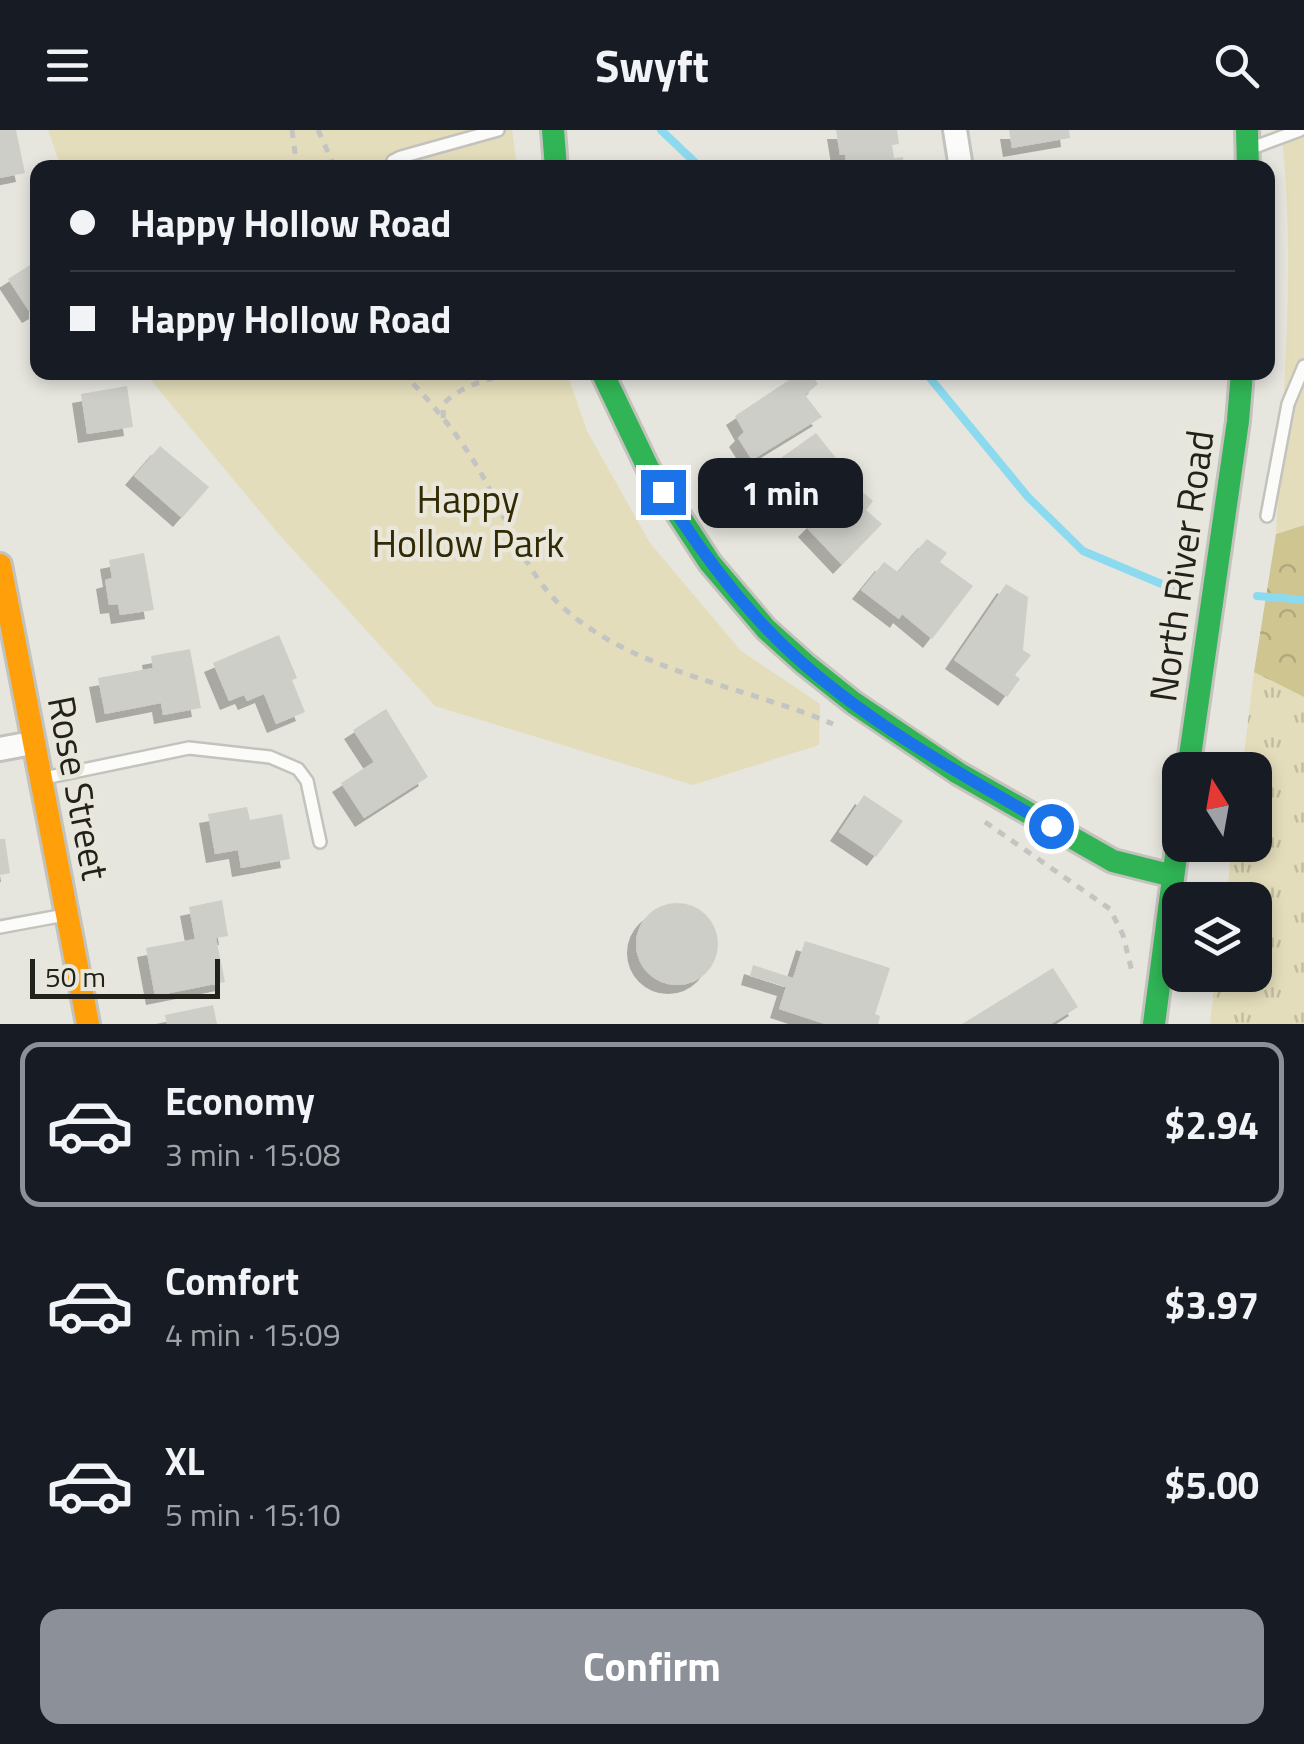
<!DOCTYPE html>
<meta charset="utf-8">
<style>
body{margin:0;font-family:"Titillium Web",sans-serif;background:#20242c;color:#f1f3f6;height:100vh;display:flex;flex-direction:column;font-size:38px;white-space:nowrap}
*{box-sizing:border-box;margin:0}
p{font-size:32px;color:#9ea1a6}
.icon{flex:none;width:55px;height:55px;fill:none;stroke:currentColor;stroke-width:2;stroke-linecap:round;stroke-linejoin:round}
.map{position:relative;height:894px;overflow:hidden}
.side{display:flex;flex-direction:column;background:#171b24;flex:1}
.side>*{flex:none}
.guide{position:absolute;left:30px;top:30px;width:1245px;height:220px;border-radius:20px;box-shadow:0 5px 15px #0003;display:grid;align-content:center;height:220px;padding:0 40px;background:#171b24}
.needle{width:65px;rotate:349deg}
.tools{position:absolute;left:1162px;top:622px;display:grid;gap:20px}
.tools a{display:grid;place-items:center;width:110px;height:110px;border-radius:20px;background:#171b24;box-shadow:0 5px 15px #0003;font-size:50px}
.scale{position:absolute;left:30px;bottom:25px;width:190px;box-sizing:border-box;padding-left:10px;border:5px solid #22221d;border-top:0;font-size:28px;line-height:35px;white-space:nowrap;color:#22221d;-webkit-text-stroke:8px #e9e7db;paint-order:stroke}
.end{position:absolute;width:45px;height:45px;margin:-22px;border:12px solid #1a73e8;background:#fff;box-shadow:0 0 0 5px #fff}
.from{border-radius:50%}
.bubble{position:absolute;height:70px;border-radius:20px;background:#171b24;box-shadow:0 5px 15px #0003;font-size:32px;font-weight:700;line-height:70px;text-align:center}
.guide b{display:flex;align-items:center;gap:35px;height:95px;font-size:38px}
.guide b+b{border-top:2px solid #363941}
.guide i{width:25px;height:25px;background:#f1f3f6}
ul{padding:18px 0 0;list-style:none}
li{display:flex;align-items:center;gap:30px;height:165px;margin:0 20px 15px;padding:0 20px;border:5px solid transparent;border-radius:20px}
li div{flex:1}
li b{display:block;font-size:38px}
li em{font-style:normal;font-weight:700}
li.active{border-color:#8c9099}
li>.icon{width:90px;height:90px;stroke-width:1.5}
.cta{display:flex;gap:20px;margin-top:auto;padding:20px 40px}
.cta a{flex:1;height:115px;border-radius:20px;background:#8c9099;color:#fff;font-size:40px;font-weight:700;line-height:115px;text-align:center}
header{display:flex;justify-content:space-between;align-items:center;height:130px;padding:0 40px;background:#171b24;font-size:45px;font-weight:700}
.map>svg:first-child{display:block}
.grass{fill:url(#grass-tufts)}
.forest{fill:url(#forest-crowns)}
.park{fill:#e3ddbb}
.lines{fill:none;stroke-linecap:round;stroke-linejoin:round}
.stream{stroke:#8cdaf0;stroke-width:8}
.building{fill:#cecec8;filter:url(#shadow)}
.lane-casing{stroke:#c3c2bd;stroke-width:16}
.street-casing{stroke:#c3c2bd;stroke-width:28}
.fast-casing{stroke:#c3c2bd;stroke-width:28}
.slow-casing{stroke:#c3c2bd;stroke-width:28}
.path{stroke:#c4c4c2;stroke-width:5;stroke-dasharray:8 8;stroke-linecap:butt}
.lane{stroke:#fbfbfa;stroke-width:11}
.street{stroke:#fbfbfa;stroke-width:22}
.fast{stroke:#30b455;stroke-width:22}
.slow{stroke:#ff9f0a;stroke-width:22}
.route{stroke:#1a73e8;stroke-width:12}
.labels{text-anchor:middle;stroke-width:9;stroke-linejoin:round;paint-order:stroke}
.park-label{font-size:38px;fill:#312a02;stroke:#e9e7db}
.street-label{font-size:38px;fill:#22221d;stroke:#e9e7db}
</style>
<header><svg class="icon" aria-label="menu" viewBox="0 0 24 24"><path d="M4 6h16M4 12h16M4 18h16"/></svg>Swyft<svg class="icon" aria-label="search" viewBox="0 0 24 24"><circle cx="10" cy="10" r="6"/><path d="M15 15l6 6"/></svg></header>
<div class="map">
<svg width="1304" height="894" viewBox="0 0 1304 894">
<defs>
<pattern id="grass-tufts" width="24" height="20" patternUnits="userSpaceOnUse" patternTransform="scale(2.5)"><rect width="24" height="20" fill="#e3ddbb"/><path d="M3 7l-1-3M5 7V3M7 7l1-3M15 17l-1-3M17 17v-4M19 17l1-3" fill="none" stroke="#c2bda0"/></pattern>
<pattern id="forest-crowns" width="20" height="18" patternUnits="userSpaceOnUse" patternTransform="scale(2.5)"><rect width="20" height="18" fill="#cec590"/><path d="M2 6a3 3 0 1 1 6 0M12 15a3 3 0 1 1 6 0" fill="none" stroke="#b1a97c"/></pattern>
<filter id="shadow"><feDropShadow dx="-9" dy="9" stdDeviation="0" flood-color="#0004"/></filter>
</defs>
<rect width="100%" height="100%" fill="#e6e5de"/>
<!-- grass -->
<path class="grass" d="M1254,542l50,25v327h-94l6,-49h39v-75h-29l6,-55h23v-75h-13z"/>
<!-- forest -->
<path class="forest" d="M1304,395v172l-50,-25 22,-138z"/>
<!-- park -->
<path class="park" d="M48,0h464l5,37h-456z
M1281,0h23v395l-28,9c6,-134 21,-270 5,-404z
M145,243h422l20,58 63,112 91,108 79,53 -1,41 -126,40 -258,-79 -158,-174z"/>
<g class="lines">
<!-- stream -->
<path class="stream" d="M661,0l40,38
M925,242l103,125 55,54 81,34 16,1
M1257,466l47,4"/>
</g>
<!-- building -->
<path class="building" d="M0,0h16l9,43 -25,5z
M836,0h61l2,14 -7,1 2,13 9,-1 1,10 -57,1 -2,-13h-5z
M1009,0h60l1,8 -58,10z
M38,130v50l-7,4 -23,-35z
M801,242h8l9,12 -13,11 17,22 -70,43 -14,-22 6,-6 -9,-16z
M127,256l6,41 -46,7 -6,-40z
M816,303l31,39 -28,19 2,7 -22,13 -17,-25 -11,8 -14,-19z
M160,316l49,41 -27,31 -48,-42z
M852,353l21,18 -7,9 16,14 -40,41 -35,-37z
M927,409l20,14 -7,9 33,24 -41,53 -30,-25 -3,5 -38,-29 23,-28 14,10z
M144,423l10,57 -34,5 -2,-11 -9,1 -4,-25 7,-2 -3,-18z
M1006,454l22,13 -5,53 8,5 -16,20 5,4 -13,18 -53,-37z
M279,505l18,43 -5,2 13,32 -29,12 -12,-30 -17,7 -3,-6 -15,6 -16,-38z
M190,519l11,59 -38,7 -2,-12 -56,11 -7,-36 55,-10 -2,-12z
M386,579l42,68 -64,41 -23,-35 33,-21 -21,-32z
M864,665l39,26 -27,36 -37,-25z
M247,677l3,13 32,-6 8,45 -49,9 -3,-18 -23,4 -7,-40z
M0,709h5l5,34 -10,2z
M222,770l6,36 -12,2 9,44 -70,14 -9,-48 49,-9 -6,-32z
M636 814a41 41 0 1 1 82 0a41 41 0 1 1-82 0Z
M805,811l85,27 -15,46 5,2 -2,8h-53l-46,-15 7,-22 -36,-11 3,-11 40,13z
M1053,838l25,39 -27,17h-89z
M213,875l4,19h-50l-2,-9z"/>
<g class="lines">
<!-- lane casing -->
<g class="lane-casing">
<path id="lane" d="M1252,18l48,-18
M390,38l3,-7 8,-4 97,-27
M1267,386l21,-112 16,-38
M44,648l145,-30 81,9 28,12 9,12 13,61
M0,797l65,-12"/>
</g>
<!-- street casing -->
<g class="street-casing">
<path id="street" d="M955,0l6,38
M0,619l32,-6"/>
</g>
<!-- fast casing -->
<g class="fast-casing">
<path id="fast" d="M553,0l3,38
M1247,0l1,38
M602,242l46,96 62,95 56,66 39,35 49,39 104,70 155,88 60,15
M1188,640l50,-349 4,-49
M1154,894l26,-199"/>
</g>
<!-- slow casing -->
<g class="slow-casing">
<path id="slow" d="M0,435l88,459"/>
</g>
<!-- path -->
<path class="path" d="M292,0l5,38
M318,0l17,38
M402,242c29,30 55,61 76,96 28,47 46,107 89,143 72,62 180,76 266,113
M443,288l1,-15c21,-20 47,-24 73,-31
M985,692l125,87 13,26 9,37"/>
<!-- lane -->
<use href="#lane" class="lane"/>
<!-- street -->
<use href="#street" class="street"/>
<!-- fast -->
<use href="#fast" class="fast"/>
<!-- slow -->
<use href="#slow" class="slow"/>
</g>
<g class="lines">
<!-- route -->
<path class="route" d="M663,362c30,48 63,93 101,134 78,83 189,144 287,200"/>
</g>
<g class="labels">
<!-- park labels -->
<g class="park-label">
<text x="468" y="383">Happy<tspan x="468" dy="44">Hollow Park</tspan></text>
</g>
<!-- street labels -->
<g class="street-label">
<text transform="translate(1182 436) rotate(-82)" y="13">North River Road</text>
<text transform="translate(78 658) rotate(79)" y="13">Rose Street</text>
</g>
</g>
</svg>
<div class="tools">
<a><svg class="needle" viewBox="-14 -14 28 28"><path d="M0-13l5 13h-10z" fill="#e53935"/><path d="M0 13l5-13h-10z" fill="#9ea1a6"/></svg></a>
<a><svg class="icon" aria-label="layers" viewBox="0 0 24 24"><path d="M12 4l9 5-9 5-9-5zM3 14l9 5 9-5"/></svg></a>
</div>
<div class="scale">50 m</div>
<i class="end from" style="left:1051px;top:696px"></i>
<i class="end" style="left:663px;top:362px"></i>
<div class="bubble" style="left:698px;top:328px;width:165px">1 min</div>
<div class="guide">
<b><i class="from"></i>Happy Hollow Road</b>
<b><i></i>Happy Hollow Road</b>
</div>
</div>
<section class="side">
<ul>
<li class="active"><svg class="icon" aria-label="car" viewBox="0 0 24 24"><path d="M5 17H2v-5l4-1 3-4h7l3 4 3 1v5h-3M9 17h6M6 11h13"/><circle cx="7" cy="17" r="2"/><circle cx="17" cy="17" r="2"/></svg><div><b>Economy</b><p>3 min · 15:08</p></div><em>$2.94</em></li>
<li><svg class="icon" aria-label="car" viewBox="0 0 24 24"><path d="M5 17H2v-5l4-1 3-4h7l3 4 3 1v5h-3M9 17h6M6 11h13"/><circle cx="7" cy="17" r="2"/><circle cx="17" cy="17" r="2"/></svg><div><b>Comfort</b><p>4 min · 15:09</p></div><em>$3.97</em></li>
<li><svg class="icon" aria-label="car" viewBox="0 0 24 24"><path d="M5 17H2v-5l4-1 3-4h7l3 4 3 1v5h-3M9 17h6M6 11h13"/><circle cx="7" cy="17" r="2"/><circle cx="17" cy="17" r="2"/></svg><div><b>XL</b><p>5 min · 15:10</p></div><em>$5.00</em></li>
</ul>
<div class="cta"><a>Confirm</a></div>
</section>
